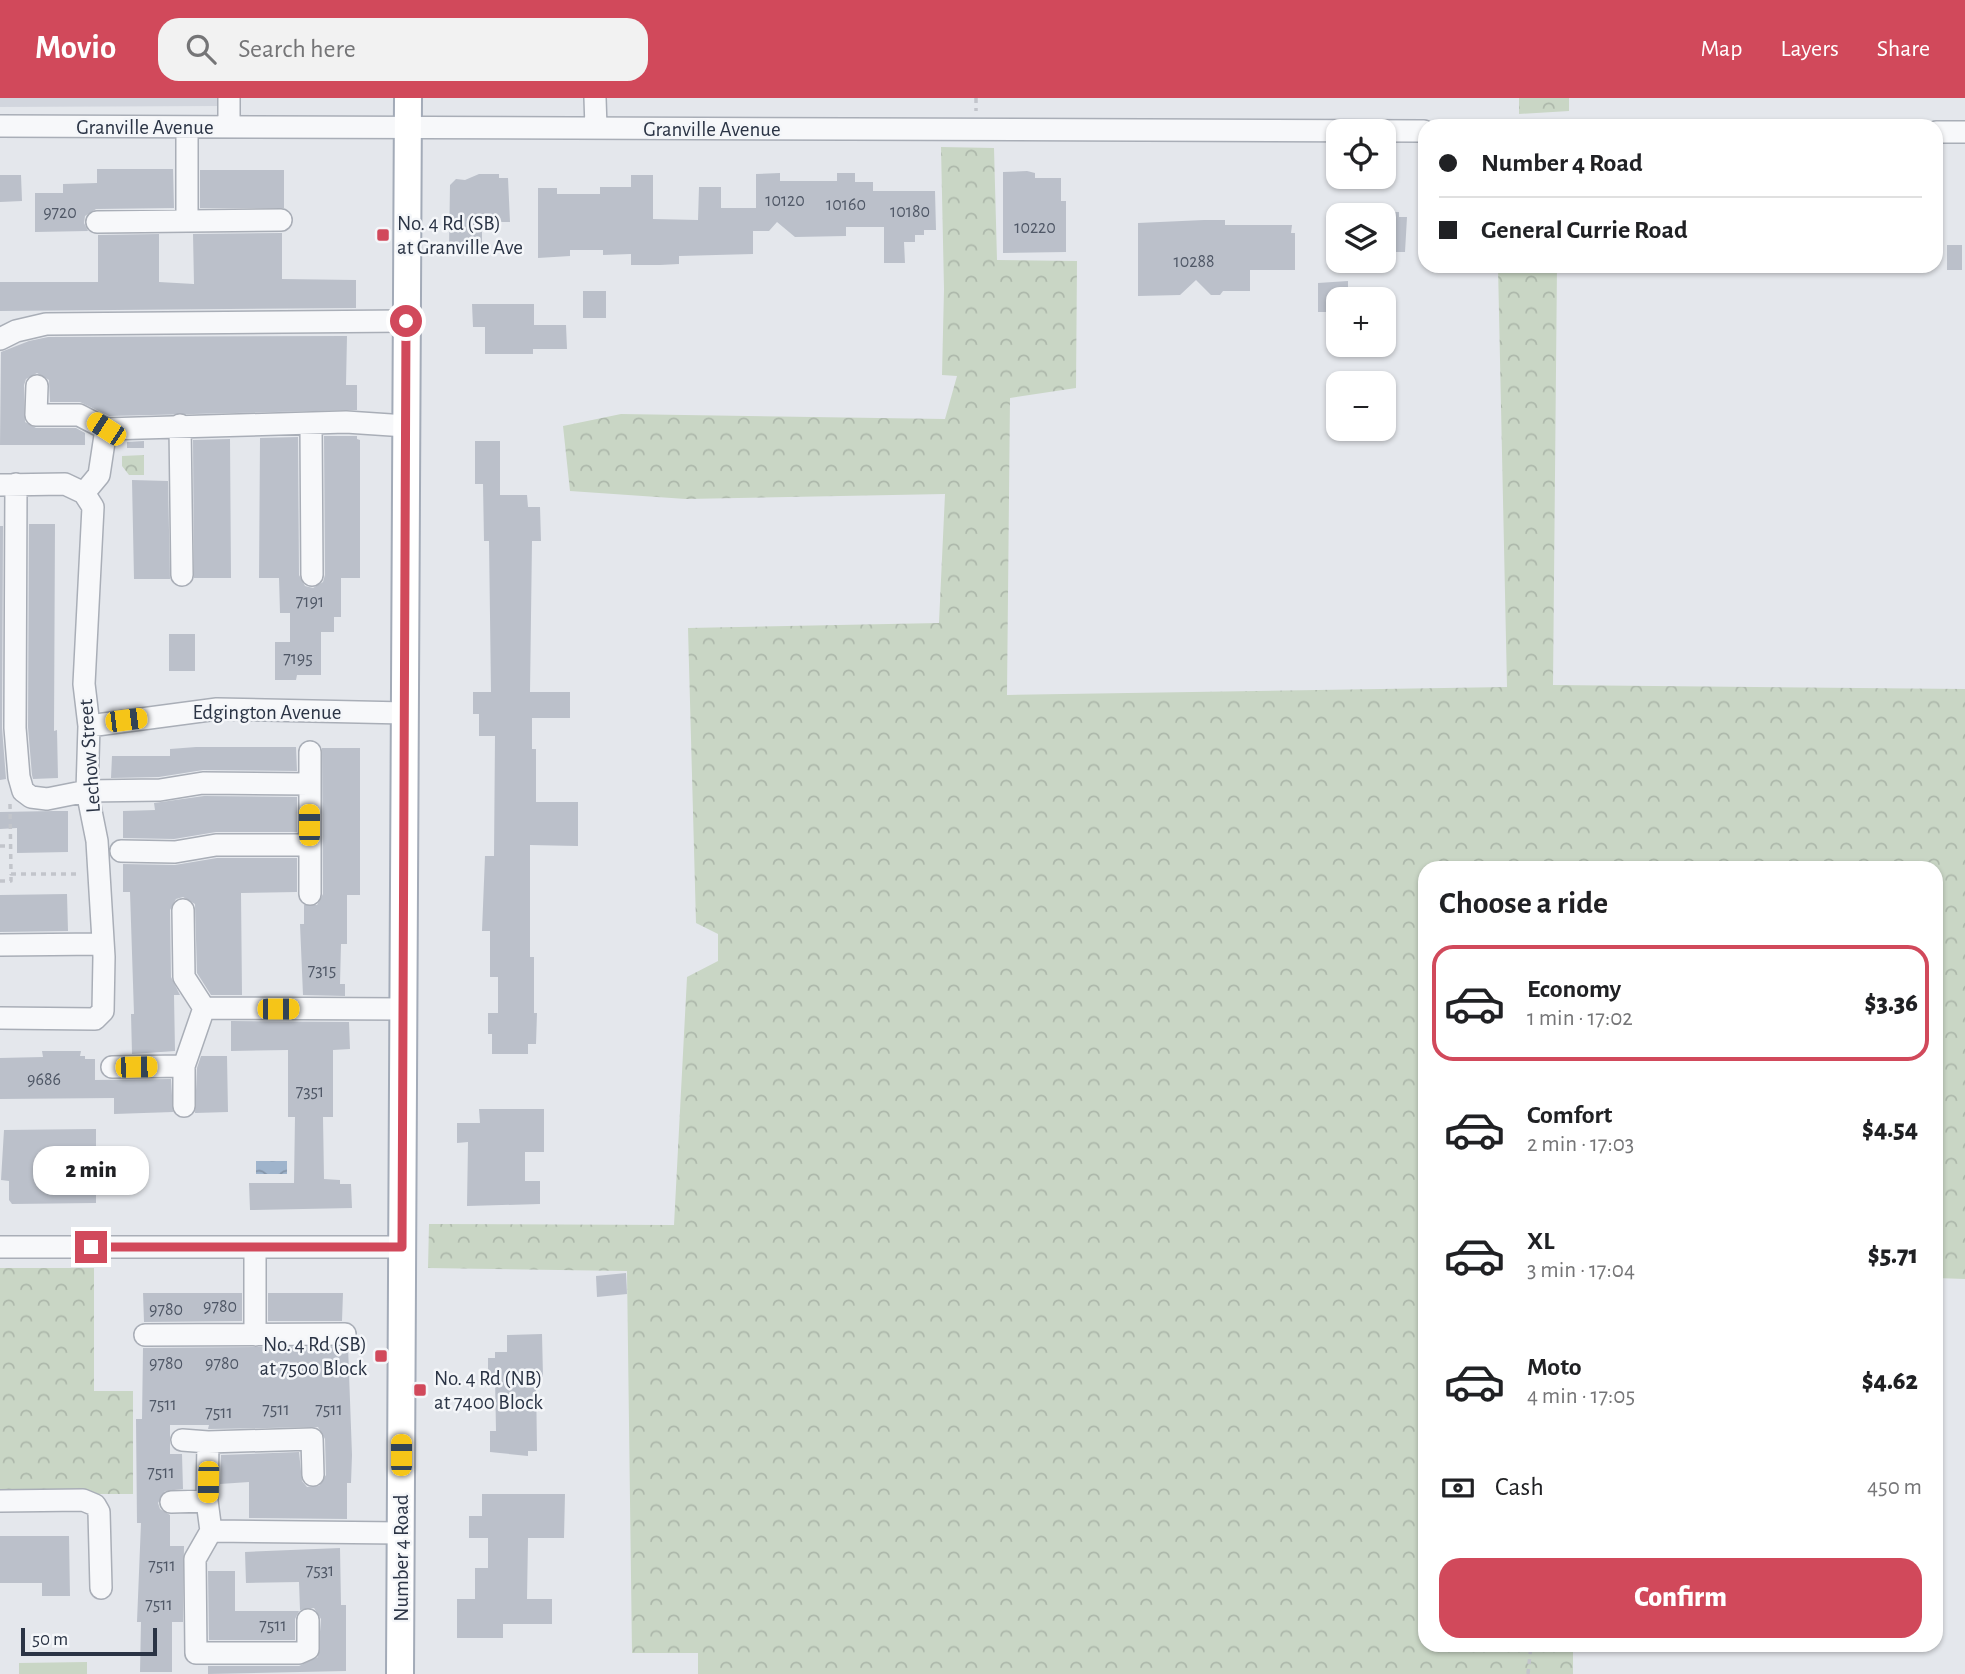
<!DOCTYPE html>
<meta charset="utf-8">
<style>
body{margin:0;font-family:"Alegreya Sans",sans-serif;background:#f2f2f2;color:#202124;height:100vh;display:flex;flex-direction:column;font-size:26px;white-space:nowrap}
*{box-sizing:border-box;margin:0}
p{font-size:23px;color:#757577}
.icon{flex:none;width:38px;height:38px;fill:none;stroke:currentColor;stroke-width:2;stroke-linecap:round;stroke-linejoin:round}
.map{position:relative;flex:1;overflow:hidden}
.side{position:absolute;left:1418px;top:763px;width:525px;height:791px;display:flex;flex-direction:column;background:#fff;border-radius:21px;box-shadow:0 2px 5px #0004}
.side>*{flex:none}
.hud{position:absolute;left:1418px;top:21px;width:525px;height:154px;border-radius:21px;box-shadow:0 2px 5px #0004;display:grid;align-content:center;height:154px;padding:0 21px;background:#fff}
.fabs{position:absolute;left:1326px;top:21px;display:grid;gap:14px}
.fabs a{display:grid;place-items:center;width:70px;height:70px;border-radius:14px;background:#fff;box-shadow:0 2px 5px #0004;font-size:35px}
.scale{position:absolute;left:21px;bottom:18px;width:136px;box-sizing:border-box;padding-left:7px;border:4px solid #2b3445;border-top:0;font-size:19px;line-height:24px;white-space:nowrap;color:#2b3445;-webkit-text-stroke:5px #f4f6f9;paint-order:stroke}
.end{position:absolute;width:32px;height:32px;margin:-16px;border:9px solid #d1495b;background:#fff;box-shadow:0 0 0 4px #fff}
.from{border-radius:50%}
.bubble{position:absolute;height:49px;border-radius:21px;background:#fff;box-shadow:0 2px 5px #0004;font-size:23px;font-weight:800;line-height:49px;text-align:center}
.car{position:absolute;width:21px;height:42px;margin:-21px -10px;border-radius:9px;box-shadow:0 0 5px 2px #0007;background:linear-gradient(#f5c518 24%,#345 0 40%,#f5c518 0 76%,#345 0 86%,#f5c518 0)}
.hud b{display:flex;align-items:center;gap:24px;height:66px;font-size:26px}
.hud b+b{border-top:2px solid #e0e0e0}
.hud i{width:18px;height:18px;background:#202124}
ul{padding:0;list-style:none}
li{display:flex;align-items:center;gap:21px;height:116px;margin:0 14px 10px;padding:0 7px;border:4px solid transparent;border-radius:21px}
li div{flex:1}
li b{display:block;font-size:26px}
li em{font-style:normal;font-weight:800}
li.on{border-color:#d1495b}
li>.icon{width:63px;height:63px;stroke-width:1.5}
h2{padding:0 21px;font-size:32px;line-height:84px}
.pay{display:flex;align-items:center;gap:18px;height:77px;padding:0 21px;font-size:26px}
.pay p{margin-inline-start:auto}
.cta{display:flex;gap:14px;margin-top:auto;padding:14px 21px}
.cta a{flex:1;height:80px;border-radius:21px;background:#d1495b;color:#fff;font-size:28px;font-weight:800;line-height:80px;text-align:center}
header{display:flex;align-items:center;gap:42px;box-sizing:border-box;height:98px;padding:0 35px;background:#d1495b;color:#fff}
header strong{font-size:33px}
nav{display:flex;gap:38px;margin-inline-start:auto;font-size:24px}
.search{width:490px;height:63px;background:#f2f2f2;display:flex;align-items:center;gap:18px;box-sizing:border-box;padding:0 24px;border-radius:21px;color:#757577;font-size:26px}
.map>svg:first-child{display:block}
.built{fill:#d2d6de}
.green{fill:#c9d6c5}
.forest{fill:url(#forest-crowns)}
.water{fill:url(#water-waves)}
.building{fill:#bbc0ca}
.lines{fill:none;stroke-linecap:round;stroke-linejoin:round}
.minor-casing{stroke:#a9aeb7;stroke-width:24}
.major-casing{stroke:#a3abb8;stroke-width:30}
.path{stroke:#c2c5cb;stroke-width:3.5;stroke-dasharray:5 5;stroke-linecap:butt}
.minor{stroke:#f7f8fa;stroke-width:21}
.major{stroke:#fff;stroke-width:26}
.route{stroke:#d1495b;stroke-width:9}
.poi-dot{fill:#d1495b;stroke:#f4f6f9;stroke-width:2.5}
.labels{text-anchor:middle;stroke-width:5;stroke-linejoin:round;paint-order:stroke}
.number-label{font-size:18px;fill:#4f5766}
.street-label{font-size:21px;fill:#2b3445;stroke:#f4f6f9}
.poi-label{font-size:21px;fill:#2b3445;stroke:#f4f6f9;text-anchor:start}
</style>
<header>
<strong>Movio</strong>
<div class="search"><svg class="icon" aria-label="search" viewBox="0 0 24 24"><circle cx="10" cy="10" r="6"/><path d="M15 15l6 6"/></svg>Search here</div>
<nav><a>Map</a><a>Layers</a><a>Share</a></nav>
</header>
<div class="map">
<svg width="1965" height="1576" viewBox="0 0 1965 1576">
<defs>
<pattern id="forest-crowns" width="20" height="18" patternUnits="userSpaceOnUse" patternTransform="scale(1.75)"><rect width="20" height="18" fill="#c9d6c5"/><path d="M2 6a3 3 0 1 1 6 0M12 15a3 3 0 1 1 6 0" fill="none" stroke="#adb8ab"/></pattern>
<pattern id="water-waves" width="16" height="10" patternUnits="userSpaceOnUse" patternTransform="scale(1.75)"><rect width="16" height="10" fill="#9fb4cc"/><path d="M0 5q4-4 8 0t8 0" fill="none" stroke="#8293a7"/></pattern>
</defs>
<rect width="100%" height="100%" fill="#e4e7ec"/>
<!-- built -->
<path class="built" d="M0,0h220v8l-220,1z"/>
<!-- green -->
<path class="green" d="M87,1564v12h-68v-11z"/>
<!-- forest -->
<path class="forest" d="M1519,0h50v13l-50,3z
M941,49l53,1 3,112 80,1 -1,127 -66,10 -3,297 500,-8 -9,-421h59l-4,419 412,4v590l-29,-1v-410h-512v777h149v29h-875v-21h-66l-5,-382 -199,-3 1,-44 245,1 13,-248 31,-16v-27l-22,-11 -8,-295 251,-5 6,-129 -259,5 -116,-8 -7,-65 58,-12 324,5 12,-43 -15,-1 2,-86z
M144,357v20h-15l-7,-9v-10z
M0,1170h94v123h39v103h-133z"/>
<!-- water -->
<path class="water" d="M256,1063h31v13h-31z"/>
<!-- building -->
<path class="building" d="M97,71h76l1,39 -78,1 -11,7 -1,7 4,8 -53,1v-39h28v-9l34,-1z
M200,72h84v38h-84z
M1027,73l8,2v5h26v23h5v51l-63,1v-81z
M780,75v8h57v-8h18v9h18v9h62l1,39h-12v5h-9v7h-11l1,21h-21v-36h-38v9l-51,1 -18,-15 -8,9h-16v23l-74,2v8l-19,1h-29v-11l-28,1v-5h-33v6l-32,2v-70h19v6h43v-7h31v-12h22v44l45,1 1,-33h22v21h35v-34z
M479,76h20v4h9l2,44h-12l1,6 -7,3 -10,-1v18h-33l1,-63 6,-6 9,1z
M0,77h21l1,26 -22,1z
M1384,114h15v5h8l-2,35h-21z
M1204,122h21v5h67l-1,8h4v37h-45v21h-27l-3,4h-9l-15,-15 -16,15 -42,1v-73z
M282,135v46l74,1v28l-356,3v-29h98v-47l61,-1v48l35,2 -1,-50z
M1947,147h15v25h-15z
M1348,183v18h-9v13h-21v-29z
M583,193h23v27h-23z
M472,206h62v21h32l1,24h-34v5h-48v-27h-12z
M347,238l-1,49h11v25l-248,6 -29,-14h-30l-1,-22 -12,-7 -11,6 -2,6 1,37 11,6h40l9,5v12h-85l1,-93 28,-11 19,-4z
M324,338h33v3l3,1v138h-19v39h-7v15h-13v43h-24l-1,5h-21v-38h15v-29h-10l-1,-35h-20l1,-140 38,-1 1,138 6,11 8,2 10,-6 2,-7z
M230,341l1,139h-37l-1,-138z
M144,343v7h-17v-6z
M475,343h25v54h27l1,12h12l1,34h-9l-2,151h40v26h-38v31h4v53h42v44l-48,-1v112h4v56h3l-1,31h-8v10h-36v-20h-4v-21h10v-36h-8v-46h-8l3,-75h9l1,-120h-16v-22h-6v-22h18l-2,-151h-5l-1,-57h-8z
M132,382l36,1 2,98h-36z
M29,426h26l-1,207 3,-1 1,48 -25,1 -1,-4 -4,-48z
M0,428h3l-1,202 4,51 -6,1z
M169,536h26v37h-26z
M196,649h100l1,24 -94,-1 -44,7 -48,1 1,-22h58v-7z
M322,650h38v147h-13v49h-6l-1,40h5v12l-42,-1 -3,-71h4v-19h13l6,-11z
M204,698l93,1v35h-81l-42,7 -51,-1v-27l32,-1 -1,-7z
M54,713h14v41l-51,1v-25l-17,1v-17z
M217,760h80v34l-56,1 1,102h-31l-14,-22 -2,-69 -12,-7 -7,2 -6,11 1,67 9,18h-6l1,56 -43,3 -1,-40h3l-4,-122h-7v-28l52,1z
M67,796l1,37 -68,1v-37z
M231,923l118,1 1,27 -17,1v67h-10l1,62 16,1v4h11l1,24 -102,2 -1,-27h45l1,-66h-7v-67l-57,1z
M42,953h39l-1,5h5v3h10v21l76,-1 2,33 -59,2v-16l-114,1v-41l43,-1z
M201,958h26l1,56 -33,1 2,-45z
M479,1011h65v43h-19v29h15v23l-73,2 1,-64 -11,1v-20h23z
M96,1031v74l-84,1 -3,-4v-19l-8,-1 3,-50z
M626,1175l1,21 -30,3 -1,-21z
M143,1195h99v28l-98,1z
M268,1195h75l-1,28h-74z
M542,1236l1,43h-7l1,74h-9v5l-38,-4v-21h6l-1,-54h-7v-19h7v-6h12v-17z
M348,1248l4,109 -1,28h-4v36l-98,-1v-36l-29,2 1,-29 78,-3 3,29 5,6 12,-1 7,-11 -1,-36 -7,-12 -110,2 1,-4h-39v29h12l1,35 -18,2 -7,12 2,6 10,6v31h14l-1,76h-11v50h-32l1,-50h-4l4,-99h-4l-1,-104h6l1,-71z
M482,1396h83l-1,44h-36l-1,61h25v25h-49v14h-46v-39h18v-31h13v-30h-19v-22h13z
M0,1438h69l1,60h-28v-13h-42z
M340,1450l1,57h5v66l-138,3v-8h91l19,-9 3,-38 -7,-11 -14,2 -1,-28 -53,1 -1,-31z
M208,1473h27v40h64l-4,8v21h-86z"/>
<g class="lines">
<!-- minor casing -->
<g class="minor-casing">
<path id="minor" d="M229,0v29
M595,0l1,30
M0,28l1424,5
M187,29v94
M1936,34h29
M97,124l184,-2
M0,241l16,-8 30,-7 360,-3
M37,288l-1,29h43l27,14
M180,327l2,150
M311,327l1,150
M16,386l-1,244 4,49 4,14 8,6 16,2 40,-8 73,-1 43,-7 106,1
M0,387l65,-1 19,9
M84,395l15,-18 7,-46 240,-7 60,4
M89,628l128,-17 188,4
M310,654v142
M121,753l54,1 41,-7h93
M183,812l1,67 20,31 -20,58v40
M0,847l102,-1
M204,910l199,1
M0,920l95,1 8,-8 1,-54 -7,-116 -10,-50 2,-65 -5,-42 9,-177 -9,-14
M112,969l72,-1
M0,1149h402
M255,1149v88
M145,1237l200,-1
M182,1342l26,2 104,-3 1,36
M208,1344l-1,59 4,30 -16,28 1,94h103l9,-4v-29
M0,1403l83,-1 12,5 4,7 2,76
M171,1404l36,-1
M211,1433l190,2"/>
</g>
<!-- major casing -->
<g class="major-casing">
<path id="major" d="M400,1576l8,-1576"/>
</g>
<!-- path -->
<path class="path" d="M976,0v13
M10,706l1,70h68
M0,748h11
M0,783h11v-7
M1528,1576l3,-29"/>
<!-- minor -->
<use href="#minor" class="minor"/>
<!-- major -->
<use href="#major" class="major"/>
</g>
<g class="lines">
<!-- route -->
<path class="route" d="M91,1149h311l4,-926"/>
</g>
<!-- markers -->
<g class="poi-dot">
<rect x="376" y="130" width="14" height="14" rx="3.5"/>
<rect x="374" y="1251" width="14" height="14" rx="3.5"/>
<rect x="413" y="1285" width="14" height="14" rx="3.5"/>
</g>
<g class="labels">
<!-- number labels -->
<g class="number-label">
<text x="785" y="108">10120</text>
<text x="846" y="112">10160</text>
<text x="910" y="119">10180</text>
<text x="60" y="120">9720</text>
<text x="1035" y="135">10220</text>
<text x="1194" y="169">10288</text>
<text x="310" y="509">7191</text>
<text x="298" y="566">7195</text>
<text x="322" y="878">7315</text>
<text x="44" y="987">9686</text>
<text x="310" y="999">7351</text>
<text x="220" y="1214">9780</text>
<text x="166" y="1217">9780</text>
<text x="166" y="1271">9780</text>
<text x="222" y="1271">9780</text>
<text x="163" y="1312">7511</text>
<text x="276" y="1317">7511</text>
<text x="329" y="1317">7511</text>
<text x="219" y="1320">7511</text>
<text x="161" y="1380">7511</text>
<text x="162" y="1473">7511</text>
<text x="320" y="1478">7531</text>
<text x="159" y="1512">7511</text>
<text x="273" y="1533">7511</text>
</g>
<!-- street labels -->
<g class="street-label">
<text x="145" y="36">Granville Avenue</text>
<text x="712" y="38">Granville Avenue</text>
<text x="267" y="621">Edgington Avenue</text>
<text transform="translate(89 658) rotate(-94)" y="7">Lechow Street</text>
<text transform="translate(401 1460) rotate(-90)" y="7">Number 4 Road</text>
</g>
<!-- poi labels -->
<g class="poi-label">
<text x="397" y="132">No. 4 Rd (SB)<tspan x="397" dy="24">at Granville Ave</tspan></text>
<text x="367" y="1253" text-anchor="end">No. 4 Rd (SB)<tspan x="367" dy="24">at 7500 Block</tspan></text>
<text x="434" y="1287">No. 4 Rd (NB)<tspan x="434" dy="24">at 7400 Block</tspan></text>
</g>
</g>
</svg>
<div class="fabs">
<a><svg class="icon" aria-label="locate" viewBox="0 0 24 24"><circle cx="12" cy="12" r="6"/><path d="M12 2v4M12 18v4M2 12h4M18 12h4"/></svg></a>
<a><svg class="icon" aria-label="layers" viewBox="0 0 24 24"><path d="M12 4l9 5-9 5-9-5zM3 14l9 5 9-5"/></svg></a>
<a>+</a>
<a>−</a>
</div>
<div class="scale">50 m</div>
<i class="end from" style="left:406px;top:223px"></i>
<i class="end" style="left:91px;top:1149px"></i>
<div class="bubble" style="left:33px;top:1048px;width:116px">2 min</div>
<i class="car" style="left:106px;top:331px;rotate:303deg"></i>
<i class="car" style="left:126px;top:622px;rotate:83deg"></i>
<i class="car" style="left:309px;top:727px;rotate:0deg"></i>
<i class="car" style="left:278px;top:911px;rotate:90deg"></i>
<i class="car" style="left:136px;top:969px;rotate:89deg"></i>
<i class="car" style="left:401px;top:1357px;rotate:0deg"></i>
<i class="car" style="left:208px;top:1384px;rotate:181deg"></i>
<div class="hud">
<b><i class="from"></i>Number 4 Road</b>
<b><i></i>General Currie Road</b>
</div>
<section class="side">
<h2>Choose a ride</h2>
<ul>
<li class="on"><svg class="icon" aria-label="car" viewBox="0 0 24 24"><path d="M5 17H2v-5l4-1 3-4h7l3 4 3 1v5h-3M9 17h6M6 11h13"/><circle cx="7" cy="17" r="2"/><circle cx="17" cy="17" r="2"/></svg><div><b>Economy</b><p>1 min · 17:02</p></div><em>$3.36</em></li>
<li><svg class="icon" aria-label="car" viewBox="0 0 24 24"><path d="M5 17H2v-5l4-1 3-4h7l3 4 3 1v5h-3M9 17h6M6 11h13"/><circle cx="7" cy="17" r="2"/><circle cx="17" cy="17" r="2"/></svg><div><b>Comfort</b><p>2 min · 17:03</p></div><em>$4.54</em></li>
<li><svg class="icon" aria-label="car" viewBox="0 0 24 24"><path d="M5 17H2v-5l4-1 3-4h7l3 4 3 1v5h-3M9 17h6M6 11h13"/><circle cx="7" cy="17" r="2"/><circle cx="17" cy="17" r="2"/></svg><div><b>XL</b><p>3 min · 17:04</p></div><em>$5.71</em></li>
<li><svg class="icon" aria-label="car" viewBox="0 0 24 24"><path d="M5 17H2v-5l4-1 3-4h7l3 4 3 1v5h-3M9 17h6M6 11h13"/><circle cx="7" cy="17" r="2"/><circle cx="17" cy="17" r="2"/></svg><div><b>Moto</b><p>4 min · 17:05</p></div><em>$4.62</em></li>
</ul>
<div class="pay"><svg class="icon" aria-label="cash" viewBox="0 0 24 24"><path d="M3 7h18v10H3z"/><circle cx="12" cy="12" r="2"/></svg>Cash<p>450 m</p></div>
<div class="cta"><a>Confirm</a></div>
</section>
</div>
